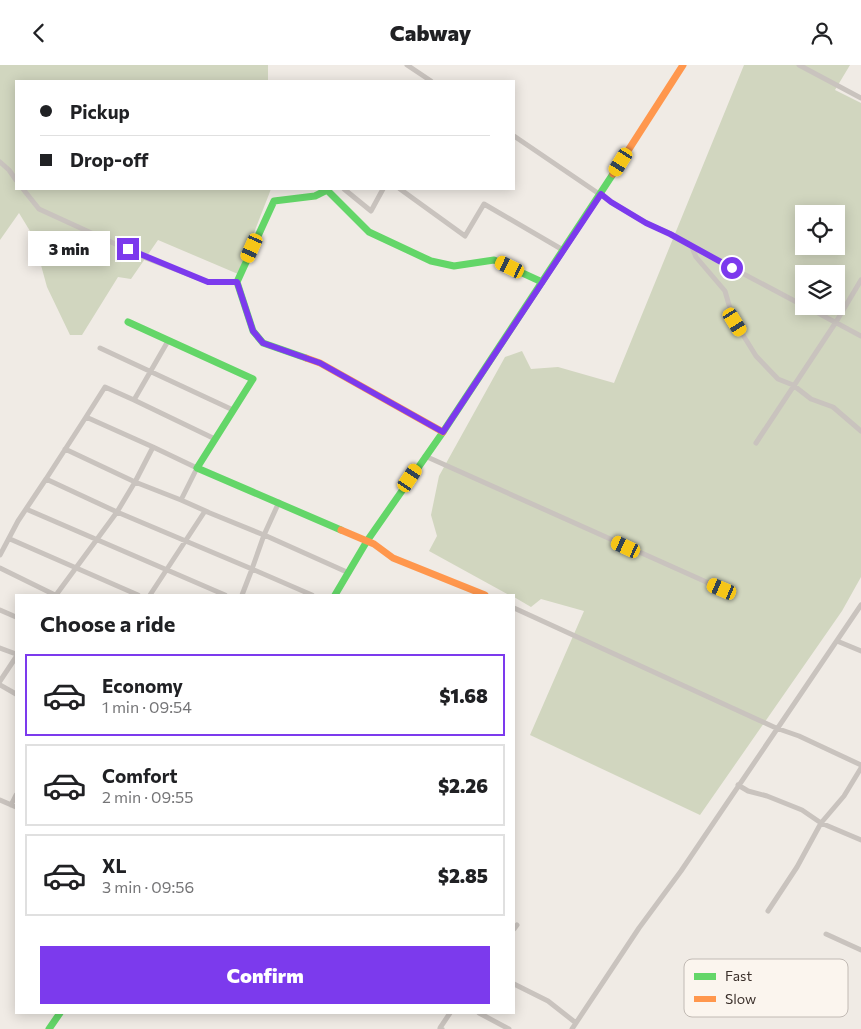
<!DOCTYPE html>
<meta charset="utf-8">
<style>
body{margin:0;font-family:Commissioner,sans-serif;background:#f2f2f2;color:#202124;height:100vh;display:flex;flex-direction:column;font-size:19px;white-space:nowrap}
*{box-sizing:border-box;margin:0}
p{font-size:16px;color:#757577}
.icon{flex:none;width:28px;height:28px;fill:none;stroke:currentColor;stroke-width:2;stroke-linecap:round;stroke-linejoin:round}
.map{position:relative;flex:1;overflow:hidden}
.drawer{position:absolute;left:15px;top:529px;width:500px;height:420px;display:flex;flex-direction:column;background:#fff;border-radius:0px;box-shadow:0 2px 12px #0003}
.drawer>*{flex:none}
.top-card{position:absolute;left:15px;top:15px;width:500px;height:110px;border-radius:0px;box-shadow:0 2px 12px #0003;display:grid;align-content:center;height:110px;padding:0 25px;background:#fff}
.tools{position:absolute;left:795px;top:140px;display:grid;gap:10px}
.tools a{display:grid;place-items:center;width:50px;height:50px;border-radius:0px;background:#fff;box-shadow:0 2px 12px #0003;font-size:25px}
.end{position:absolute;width:22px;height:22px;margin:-11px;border:6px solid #7c3aed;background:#fff;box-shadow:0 0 0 2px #fff}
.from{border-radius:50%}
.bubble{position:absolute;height:35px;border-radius:0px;background:#fff;box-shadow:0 2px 12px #0003;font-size:16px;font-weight:800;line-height:35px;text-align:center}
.car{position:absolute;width:15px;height:30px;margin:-15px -8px;border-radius:6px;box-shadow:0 0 4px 1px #0007;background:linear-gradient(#f5c518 24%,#345 0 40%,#f5c518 0 76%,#345 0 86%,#f5c518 0)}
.top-card b{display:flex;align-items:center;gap:18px;height:48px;font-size:19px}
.top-card b+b{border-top:1px solid #e0e0e0}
.top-card i{width:12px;height:12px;background:#202124}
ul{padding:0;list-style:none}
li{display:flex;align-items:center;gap:15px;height:82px;margin:0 10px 8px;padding:0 15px;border:2px solid #e0e0e0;border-radius:0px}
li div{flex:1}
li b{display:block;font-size:19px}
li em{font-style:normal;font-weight:800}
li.active{border-color:#7c3aed}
li>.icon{width:45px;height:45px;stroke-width:1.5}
h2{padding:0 25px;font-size:22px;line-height:60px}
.cta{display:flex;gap:10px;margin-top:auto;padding:10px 25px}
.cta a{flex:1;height:58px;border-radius:0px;background:#7c3aed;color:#fff;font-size:20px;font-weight:800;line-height:58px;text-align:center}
header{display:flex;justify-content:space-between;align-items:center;height:65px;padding:0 25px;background:#fff;font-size:22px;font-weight:800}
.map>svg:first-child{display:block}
.green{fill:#d1d6bf;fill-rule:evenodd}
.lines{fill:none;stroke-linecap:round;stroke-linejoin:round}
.street{stroke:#c9c3be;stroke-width:5}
.fast{stroke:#63d668;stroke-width:7}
.slow{stroke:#ff974d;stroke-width:7}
.route{stroke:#7c3aed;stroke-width:6}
.key{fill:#fbf5ee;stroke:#c1bab4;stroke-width:1}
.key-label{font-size:14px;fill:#3b302b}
</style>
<header><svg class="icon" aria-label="back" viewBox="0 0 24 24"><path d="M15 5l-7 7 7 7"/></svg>Cabway<svg class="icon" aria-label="person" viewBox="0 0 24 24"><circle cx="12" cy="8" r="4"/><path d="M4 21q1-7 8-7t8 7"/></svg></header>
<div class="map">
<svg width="861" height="964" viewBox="0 0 861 964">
<rect width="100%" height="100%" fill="#f0ebe5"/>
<!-- green -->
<path class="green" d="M0,0h268v16h-252v108h255l-33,85 -80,-34 -27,39 -13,-2 -36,58h-12l-23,-48 -14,-51 -14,-23 -19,27z
M744,0h106l-15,25 26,13v474l-19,34 -142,204 -170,-80 54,-124 -43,-12 -10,8 -17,-10v-2h-5l-80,-44 8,-15 -6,-21 8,-39 66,-119 17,-6 9,18 27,-2 56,16zM804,149h32v32h-32zM804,209h32v32h-32z"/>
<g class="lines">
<!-- street -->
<path class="street" d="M407,0l24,16
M799,0l62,33
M514,71l97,66 35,21 25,11 20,11 5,12 29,34 6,21 4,10 21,34 22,23 15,6 18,14 22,8 28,24
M0,97l9,8 7,10
M23,124l16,20 107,49 62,24h29
M344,124l27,22 12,-22
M400,124l65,47 19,-32 79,46
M691,181l113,60
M805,241l56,30
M168,276l-34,59 81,39
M100,283l133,62
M86,352l19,-30 29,13
M756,378l80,-121 25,-42
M65,384l70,33 18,-35 -67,-30 -40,62 71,33 18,-30 46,18 16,-32 -44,-21
M425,391l297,133
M181,435l27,12
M26,444l199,86
M262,469l87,39
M264,470l15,-33
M10,474l128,56
M0,490l18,-34 28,-42
M0,503l55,27
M56,530l61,-83 135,57 12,-34 -59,-24 -55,84
M242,530l10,-26 60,26
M514,543l262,120 23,8 62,29
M0,545l16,7
M837,576l24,10
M0,583l16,6
M0,616l16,-24
M0,620l16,9
M738,720l10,6 19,5 35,14 19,13 40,17
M0,735l16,7
M11,740l5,-10
M768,846l29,-44 24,-44 23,-27 17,-28
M514,864l3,-4
M826,869l35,16
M514,919l34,17 28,22
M479,948l30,16
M442,964l-2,-1 10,-15
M572,964l67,-101 42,-57 180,-266"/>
<!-- fast -->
<path class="fast" d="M128,257l125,57 -56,89 144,62
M306,293l-43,-15 -10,-12 -16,-49 37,-81 41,-5 12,-6 42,42 62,29 23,5 40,-6 48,22
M335,530l32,-54 76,-109 170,-258
M49,964l11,-16"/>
<!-- slow -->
<path class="slow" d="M613,109l70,-109
M306,293l14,5 123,69
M341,465l33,14 19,14 92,37"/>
</g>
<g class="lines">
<!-- route -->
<path class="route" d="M128,184l80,33h29l16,49 10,12 57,20 123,69 158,-238 10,8 35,21 24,11 62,34"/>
</g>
<!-- legend -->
<rect x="684" y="894" width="164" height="58" rx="8" class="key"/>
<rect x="694" y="908" width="22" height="7" fill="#63d668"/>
<rect x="694" y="931" width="22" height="6" fill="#ff974d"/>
<g class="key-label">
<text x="725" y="916">Fast</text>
<text x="725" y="939">Slow</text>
</g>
</svg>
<div class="tools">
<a><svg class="icon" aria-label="locate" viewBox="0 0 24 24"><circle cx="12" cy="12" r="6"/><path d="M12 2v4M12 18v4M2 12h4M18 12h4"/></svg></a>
<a><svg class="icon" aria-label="layers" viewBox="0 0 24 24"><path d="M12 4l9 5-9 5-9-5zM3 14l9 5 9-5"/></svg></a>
</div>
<i class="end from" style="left:732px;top:203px"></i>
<i class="end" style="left:128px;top:184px"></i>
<div class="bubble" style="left:28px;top:166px;width:82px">3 min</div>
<i class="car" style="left:621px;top:97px;rotate:212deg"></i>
<i class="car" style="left:252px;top:183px;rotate:204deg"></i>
<i class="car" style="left:510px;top:202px;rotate:296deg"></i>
<i class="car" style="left:735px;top:257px;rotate:148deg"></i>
<i class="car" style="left:410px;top:413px;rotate:34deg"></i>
<i class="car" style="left:626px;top:482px;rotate:295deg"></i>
<i class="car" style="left:722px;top:524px;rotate:293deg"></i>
<div class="top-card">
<b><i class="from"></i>Pickup</b>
<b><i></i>Drop-off</b>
</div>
<section class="drawer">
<h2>Choose a ride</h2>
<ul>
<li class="active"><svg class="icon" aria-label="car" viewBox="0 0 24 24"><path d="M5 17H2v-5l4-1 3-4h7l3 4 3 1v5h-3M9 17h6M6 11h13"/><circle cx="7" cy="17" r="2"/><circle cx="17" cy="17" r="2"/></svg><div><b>Economy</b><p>1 min · 09:54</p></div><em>$1.68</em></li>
<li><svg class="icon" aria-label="car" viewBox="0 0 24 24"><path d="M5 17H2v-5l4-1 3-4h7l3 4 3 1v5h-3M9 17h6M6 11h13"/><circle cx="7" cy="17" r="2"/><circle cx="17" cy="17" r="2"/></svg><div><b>Comfort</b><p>2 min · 09:55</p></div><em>$2.26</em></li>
<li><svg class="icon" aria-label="car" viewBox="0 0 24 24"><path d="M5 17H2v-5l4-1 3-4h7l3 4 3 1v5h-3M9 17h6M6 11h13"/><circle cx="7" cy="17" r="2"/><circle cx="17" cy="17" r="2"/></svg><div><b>XL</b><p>3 min · 09:56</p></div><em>$2.85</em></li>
</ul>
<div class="cta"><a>Confirm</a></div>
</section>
</div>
